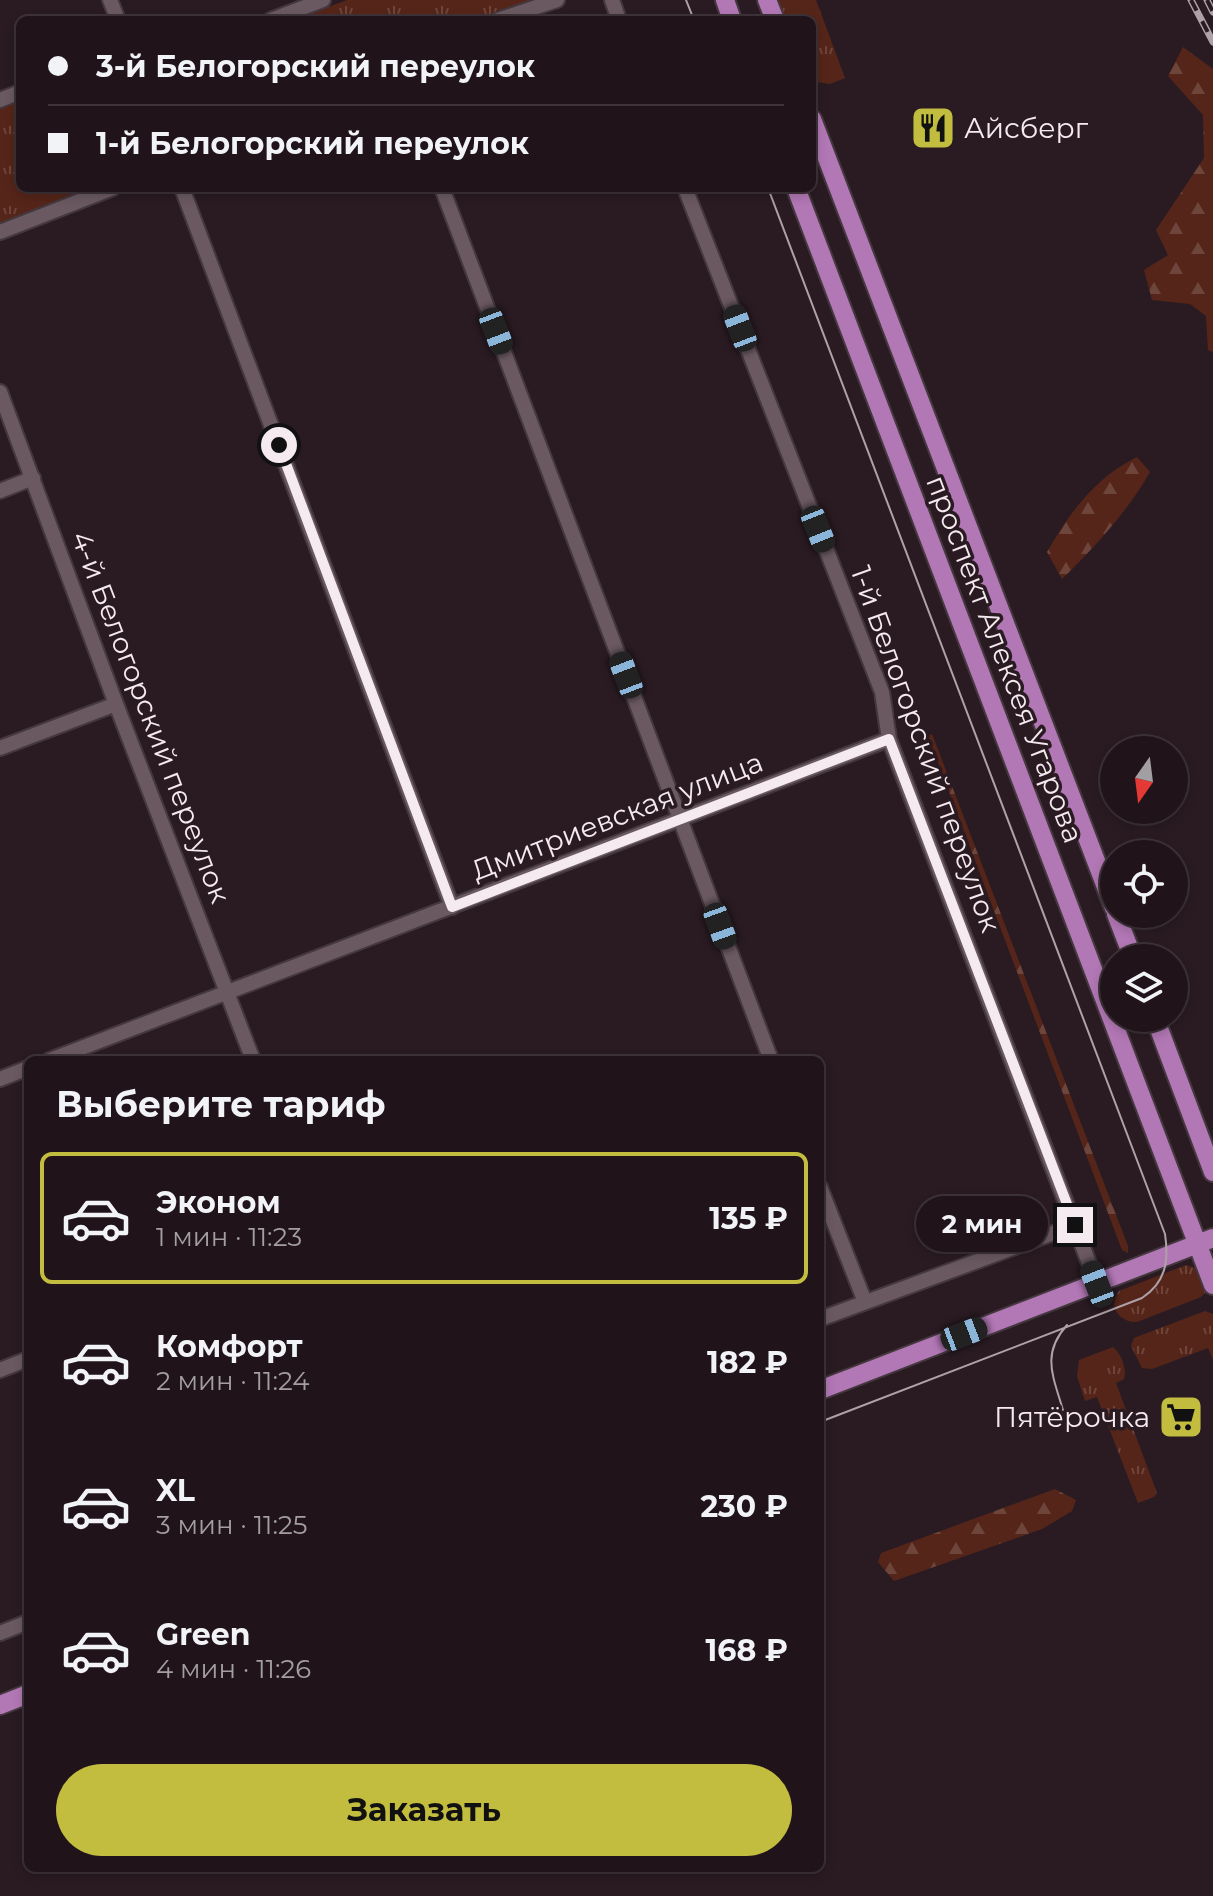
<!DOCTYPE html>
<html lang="ru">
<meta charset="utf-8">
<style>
body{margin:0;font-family:Montserrat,sans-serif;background:#281d23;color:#f1f3f6;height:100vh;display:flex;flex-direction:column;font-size:30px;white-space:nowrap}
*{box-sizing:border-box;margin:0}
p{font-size:26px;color:#a29ea2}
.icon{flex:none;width:44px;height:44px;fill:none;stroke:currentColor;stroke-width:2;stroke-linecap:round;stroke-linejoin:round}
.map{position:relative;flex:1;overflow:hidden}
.panel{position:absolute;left:24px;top:1056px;width:800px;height:816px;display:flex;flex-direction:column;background:#20141a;border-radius:12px;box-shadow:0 4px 12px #0003,0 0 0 2px #3d3339}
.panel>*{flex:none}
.guide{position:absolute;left:16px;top:16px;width:800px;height:176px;border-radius:12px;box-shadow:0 4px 12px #0003,0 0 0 2px #3d3339;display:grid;align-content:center;height:176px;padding:0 32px;background:#20141a}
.needle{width:52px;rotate:194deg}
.buttons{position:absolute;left:1100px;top:736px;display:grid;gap:16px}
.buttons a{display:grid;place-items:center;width:88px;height:88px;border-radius:50%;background:#20141a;box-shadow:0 4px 12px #0003,0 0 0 2px #3d3339;font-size:40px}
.end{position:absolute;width:36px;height:36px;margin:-18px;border:10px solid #f5eaef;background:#111;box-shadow:0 0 0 4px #111}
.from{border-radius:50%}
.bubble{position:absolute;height:56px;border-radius:28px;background:#20141a;box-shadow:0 4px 12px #0003,0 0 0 2px #3d3339;font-size:26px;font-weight:700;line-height:56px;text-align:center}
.car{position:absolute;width:24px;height:48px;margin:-24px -12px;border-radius:10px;box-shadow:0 0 6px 2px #0007;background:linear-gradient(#222 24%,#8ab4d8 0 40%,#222 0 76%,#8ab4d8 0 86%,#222 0)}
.guide b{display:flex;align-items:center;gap:28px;height:76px;font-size:30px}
.guide b+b{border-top:2px solid #3d3339}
.guide i{width:20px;height:20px;background:#f1f3f6}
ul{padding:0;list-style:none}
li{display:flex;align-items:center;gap:24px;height:132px;margin:0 16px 12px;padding:0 16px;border:4px solid transparent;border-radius:12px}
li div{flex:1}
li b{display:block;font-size:30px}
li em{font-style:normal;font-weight:700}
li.selected{border-color:#c2bd3f}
li>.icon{width:72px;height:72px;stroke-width:1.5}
h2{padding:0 32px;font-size:36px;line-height:96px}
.primary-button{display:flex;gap:16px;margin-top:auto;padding:16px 32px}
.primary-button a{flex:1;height:92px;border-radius:48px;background:#c2bd3f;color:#111;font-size:32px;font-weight:700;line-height:92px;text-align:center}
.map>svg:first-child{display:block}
.grass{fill:url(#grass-tufts)}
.forest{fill:url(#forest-firs)}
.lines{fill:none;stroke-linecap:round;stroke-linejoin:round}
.minor-casing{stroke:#44383e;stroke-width:18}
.major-casing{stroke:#44383e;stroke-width:22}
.minor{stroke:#6b5962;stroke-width:14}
.major{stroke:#b277b5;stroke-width:18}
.tram{stroke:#aea1a7;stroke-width:2}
.rail-casing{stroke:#aea1a7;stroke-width:7}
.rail{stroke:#2a1b22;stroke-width:4;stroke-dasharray:12;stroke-linecap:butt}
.route{stroke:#f5eaef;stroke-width:10}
.labels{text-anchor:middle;stroke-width:7;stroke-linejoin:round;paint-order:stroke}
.poi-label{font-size:28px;fill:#f5eaef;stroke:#2a1b22;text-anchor:start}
.street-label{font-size:28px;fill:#f5eaef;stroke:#2a1b22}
</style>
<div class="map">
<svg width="1213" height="1896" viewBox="0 0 1213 1896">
<defs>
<pattern id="grass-tufts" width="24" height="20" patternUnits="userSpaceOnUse" patternTransform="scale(2)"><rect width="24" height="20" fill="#552519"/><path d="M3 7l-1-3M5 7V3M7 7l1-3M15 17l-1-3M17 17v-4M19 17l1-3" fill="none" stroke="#6e453b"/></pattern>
<pattern id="forest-firs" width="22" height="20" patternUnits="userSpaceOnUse" patternTransform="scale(2)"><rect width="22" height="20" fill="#552519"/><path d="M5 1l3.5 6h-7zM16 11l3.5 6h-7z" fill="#6e453b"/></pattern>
</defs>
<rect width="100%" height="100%" fill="#2a1b22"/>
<!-- grass -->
<path class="grass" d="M347,0h195l-59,20h-190z
M777,0h39l29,78 -15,6 -12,-2 -6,-10v-52h-26z
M20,98v90h77l-97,37v-120z
M1186,1265l10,3 8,14 1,11 -4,4 -64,25c-17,1 -30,-16 -18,-31z
M1205,1311l8,3v46l-5,-12 -56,21 -10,-1 -11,-22 3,-8z
M1113,1347c8,6 14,22 11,32l-8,4 41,110 -3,4 -16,6 -41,-106 -12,4 -8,-25 2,-16z"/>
<!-- forest -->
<path class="forest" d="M1183,47l30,22v283l-5,-2 -2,-34 -16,-12 -38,-4 -8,-30 24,-15 -12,-25 48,-72 -1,-43 -35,-39z
M1137,457l13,15c-23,40 -55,75 -88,107l-15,-27c23,-40 48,-74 90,-95z
M932,734l196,512v7l-6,-3 -194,-514z
M1055,1489l21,11 -4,11 -30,18 -148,52 -16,-19 3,-9z"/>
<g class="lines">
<!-- minor casing -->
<g class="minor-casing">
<path id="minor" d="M110,0l8,20
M612,0l7,20
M271,20l52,-20
M498,20l59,-20
M0,100l20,-8
M182,188l270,719
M442,188l329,872
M685,188l197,504 7,47 208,545
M0,232l113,-44
M0,392l116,312 137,356
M0,491l33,-13
M0,748l116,-44
M50,1060l839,-321
M0,1079l28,-11
M820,1187l45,115
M820,1319l255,-94
M0,1370l28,-11
M0,1633l28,-11"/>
</g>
<!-- major casing -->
<g class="major-casing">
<path id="major" d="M725,0l7,20
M767,0l8,20
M812,119l302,789
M796,188l417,1097
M1116,914l17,44
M1155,1018l58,154
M820,1390l393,-152
M0,1705l28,-11"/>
</g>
<!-- minor -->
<use href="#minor" class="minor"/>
<!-- major -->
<use href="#major" class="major"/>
<!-- tram -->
<path class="tram" d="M686,0l8,20
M768,188l397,1046c4,27 1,48 -23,64l-322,124
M1063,1410c-10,-34 -22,-56 4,-85"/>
<!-- rail casing -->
<g class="rail-casing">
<path id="rail" d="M1191,0l22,42
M1207,0l6,12"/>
</g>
<!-- rail -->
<use href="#rail" class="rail"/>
</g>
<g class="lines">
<!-- route -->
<path class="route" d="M279,445l173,462 437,-168 186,486"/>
</g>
<!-- icons -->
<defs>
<g id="restaurant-square" transform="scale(2.3)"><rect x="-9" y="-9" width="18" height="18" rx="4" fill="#c2bd3f" stroke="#2a1b22"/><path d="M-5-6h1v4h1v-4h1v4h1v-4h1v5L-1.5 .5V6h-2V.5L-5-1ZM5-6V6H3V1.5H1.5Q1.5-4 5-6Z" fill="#111"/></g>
<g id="supermarket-square" transform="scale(2.3)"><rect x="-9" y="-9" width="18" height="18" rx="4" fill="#c2bd3f" stroke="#2a1b22"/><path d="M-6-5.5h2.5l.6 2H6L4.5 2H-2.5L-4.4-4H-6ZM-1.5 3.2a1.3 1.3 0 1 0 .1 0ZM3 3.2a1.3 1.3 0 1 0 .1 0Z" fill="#111"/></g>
</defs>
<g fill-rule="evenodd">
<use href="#restaurant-square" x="933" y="128"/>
<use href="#supermarket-square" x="1181" y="1417"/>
</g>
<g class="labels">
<!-- poi labels -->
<g class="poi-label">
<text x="964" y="138">Айсберг</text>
<text x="1150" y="1427" text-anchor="end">Пятёрочка</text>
</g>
<!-- street labels -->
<g class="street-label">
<text transform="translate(1005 659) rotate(69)" y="10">проспект Алексея Угарова</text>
<text transform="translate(151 717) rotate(69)" y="10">4-й Белогорский переулок</text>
<text transform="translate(926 749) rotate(70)" y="10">1-й Белогорский переулок</text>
<text transform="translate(617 816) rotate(-21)" y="10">Дмитриевская улица</text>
</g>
</g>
</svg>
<div class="buttons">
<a><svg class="needle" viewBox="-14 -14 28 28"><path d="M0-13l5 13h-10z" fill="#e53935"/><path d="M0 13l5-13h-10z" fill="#a29ea2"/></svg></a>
<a><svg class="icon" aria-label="locate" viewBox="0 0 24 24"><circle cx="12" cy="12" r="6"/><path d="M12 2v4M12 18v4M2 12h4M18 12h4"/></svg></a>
<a><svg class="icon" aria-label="layers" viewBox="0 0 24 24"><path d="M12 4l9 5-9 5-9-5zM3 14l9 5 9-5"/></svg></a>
</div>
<i class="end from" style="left:279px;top:445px"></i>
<i class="end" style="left:1075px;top:1225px"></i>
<div class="bubble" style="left:916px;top:1196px;width:132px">2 мин</div>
<i class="car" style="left:740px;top:328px;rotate:339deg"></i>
<i class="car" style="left:496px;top:331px;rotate:159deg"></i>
<i class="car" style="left:818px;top:529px;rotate:158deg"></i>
<i class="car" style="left:626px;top:675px;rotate:339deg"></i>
<i class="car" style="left:720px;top:926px;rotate:160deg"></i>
<i class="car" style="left:1097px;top:1284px;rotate:339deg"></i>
<i class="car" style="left:964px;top:1334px;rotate:69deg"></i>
<div class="guide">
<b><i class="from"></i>3-й Белогорский переулок</b>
<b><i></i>1-й Белогорский переулок</b>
</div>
<section class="panel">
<h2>Выберите тариф</h2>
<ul>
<li class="selected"><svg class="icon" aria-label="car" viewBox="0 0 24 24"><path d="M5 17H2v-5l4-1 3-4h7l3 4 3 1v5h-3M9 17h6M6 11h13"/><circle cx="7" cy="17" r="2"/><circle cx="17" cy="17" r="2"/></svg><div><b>Эконом</b><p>1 мин · 11:23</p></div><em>135 ₽</em></li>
<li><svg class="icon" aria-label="car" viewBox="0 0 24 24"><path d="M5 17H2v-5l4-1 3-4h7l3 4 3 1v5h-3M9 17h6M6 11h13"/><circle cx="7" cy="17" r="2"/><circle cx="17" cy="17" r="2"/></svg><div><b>Комфорт</b><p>2 мин · 11:24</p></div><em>182 ₽</em></li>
<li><svg class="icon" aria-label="car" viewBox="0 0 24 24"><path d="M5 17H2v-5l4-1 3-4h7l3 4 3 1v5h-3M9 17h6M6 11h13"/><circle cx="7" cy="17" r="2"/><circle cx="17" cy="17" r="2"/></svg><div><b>XL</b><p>3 мин · 11:25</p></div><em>230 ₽</em></li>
<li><svg class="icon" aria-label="car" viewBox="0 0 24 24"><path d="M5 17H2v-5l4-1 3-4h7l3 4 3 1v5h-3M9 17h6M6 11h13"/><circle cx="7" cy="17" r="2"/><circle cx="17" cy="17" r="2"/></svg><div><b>Green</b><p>4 мин · 11:26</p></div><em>168 ₽</em></li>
</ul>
<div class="primary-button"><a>Заказать</a></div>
</section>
</div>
